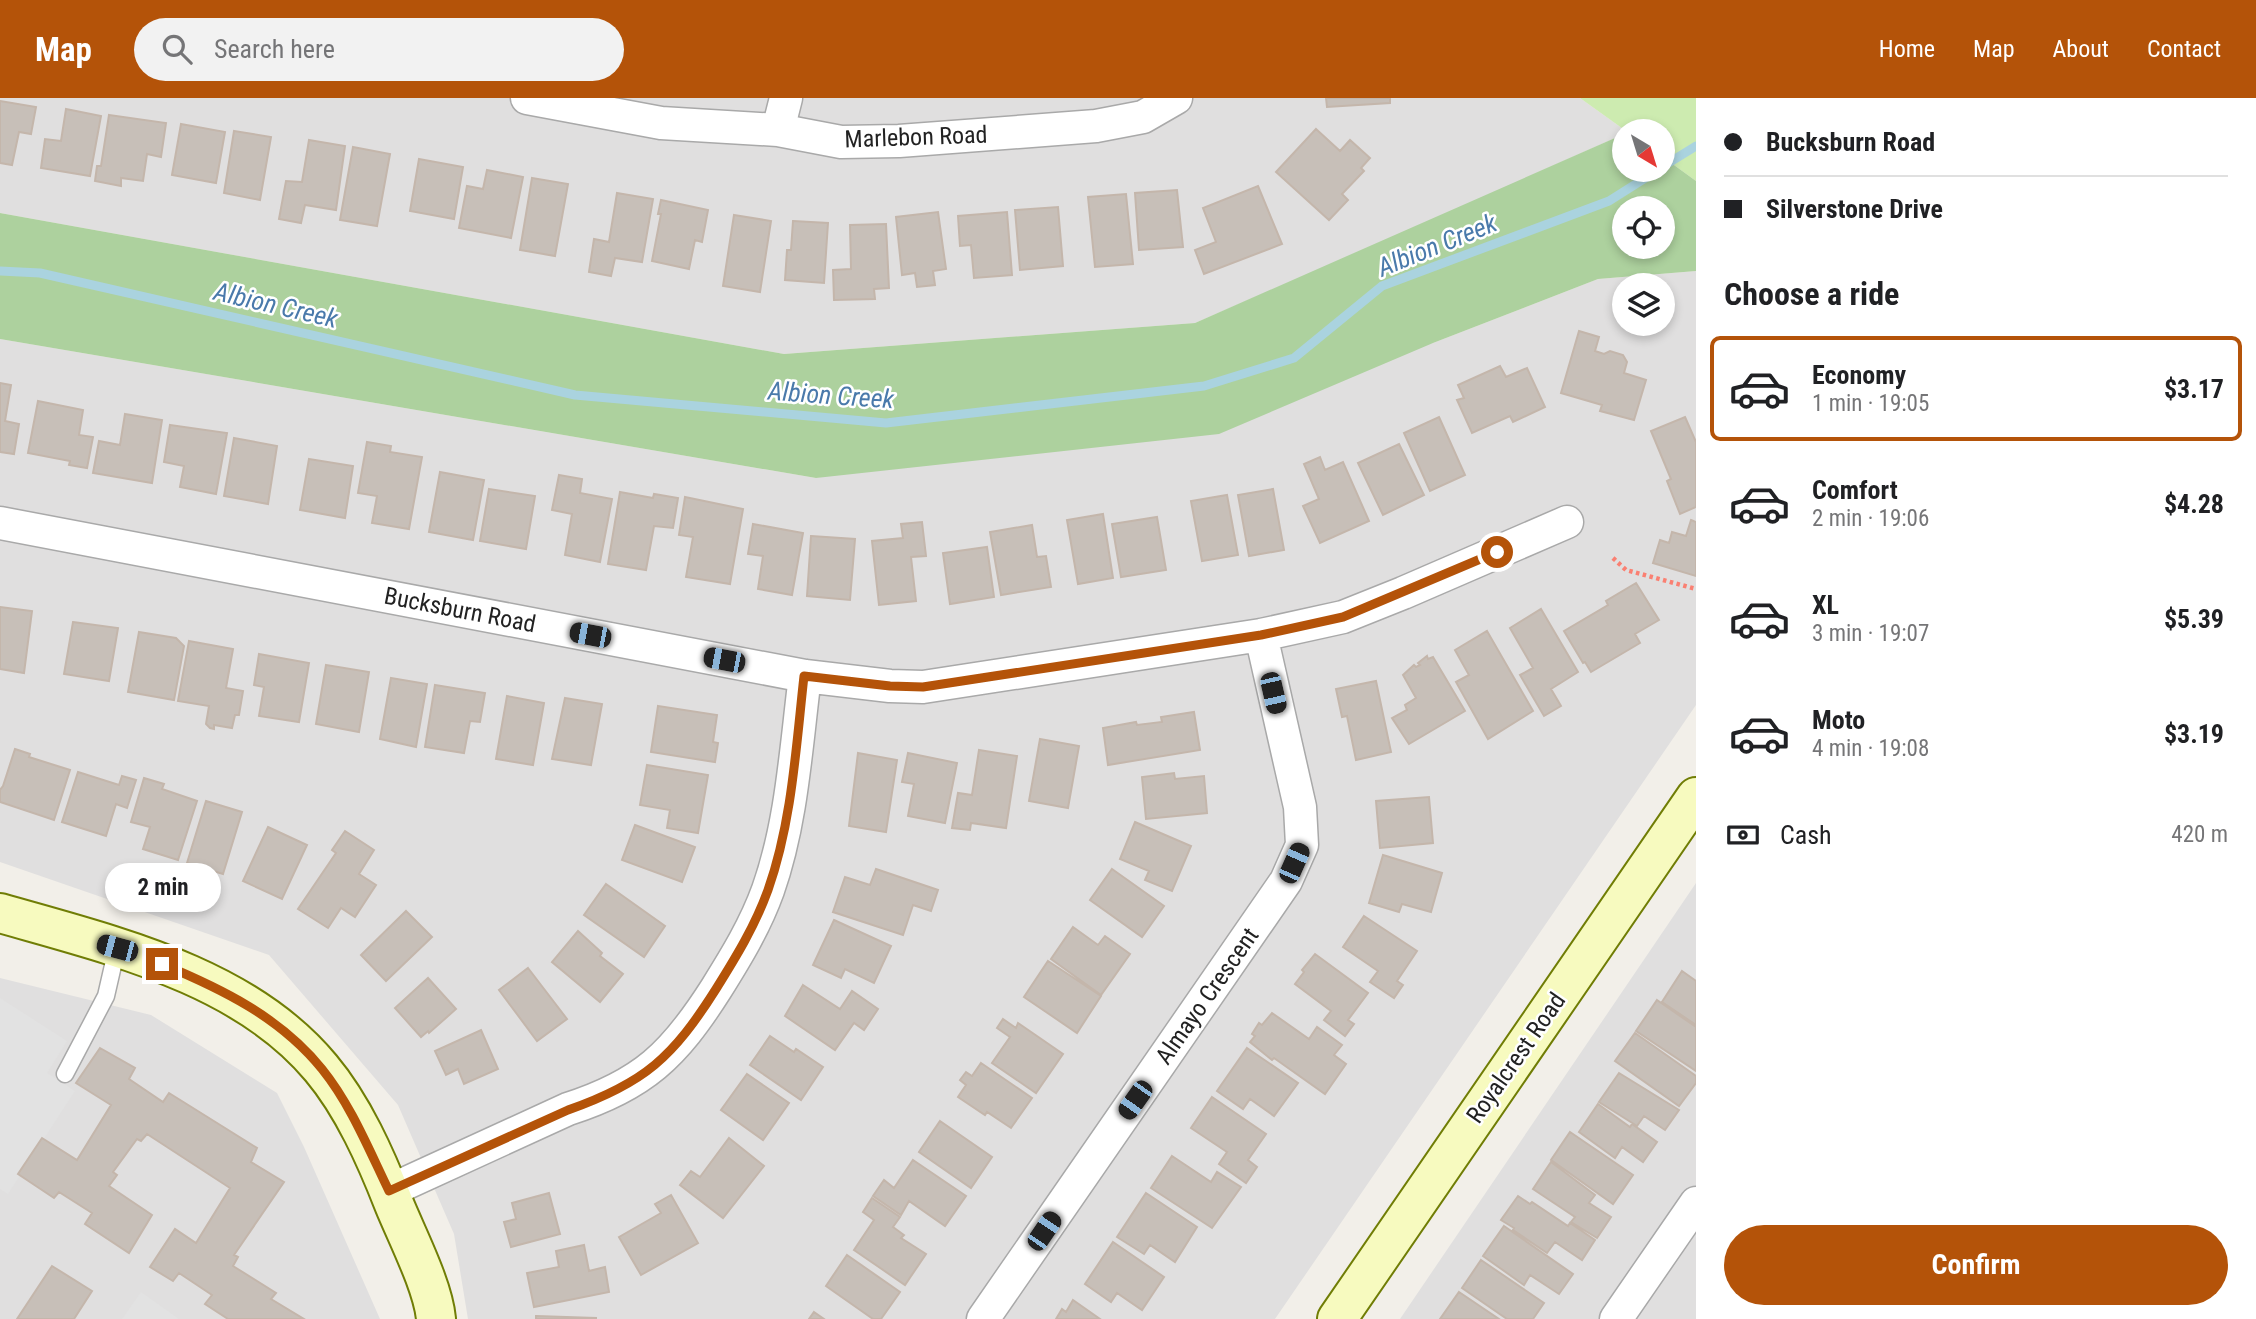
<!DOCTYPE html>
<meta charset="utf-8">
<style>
body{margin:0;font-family:"Roboto Condensed",sans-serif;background:#f2f2f2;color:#202124;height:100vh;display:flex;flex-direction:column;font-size:26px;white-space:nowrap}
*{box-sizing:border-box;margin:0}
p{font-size:23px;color:#757577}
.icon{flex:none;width:38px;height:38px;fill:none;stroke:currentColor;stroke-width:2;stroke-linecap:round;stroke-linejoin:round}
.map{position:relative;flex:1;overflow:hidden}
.side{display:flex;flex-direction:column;background:#fff;width:560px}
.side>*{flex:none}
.top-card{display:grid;align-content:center;height:154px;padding:0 28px;background:#fff}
.needle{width:46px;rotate:142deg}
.controls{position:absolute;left:1612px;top:21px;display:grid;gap:14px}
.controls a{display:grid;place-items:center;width:63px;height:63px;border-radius:50%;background:#fff;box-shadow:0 4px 10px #0003;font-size:35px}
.end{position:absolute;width:32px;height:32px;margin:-16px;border:9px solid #b45309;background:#fff;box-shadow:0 0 0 4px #fff}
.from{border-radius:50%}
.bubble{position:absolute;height:49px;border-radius:24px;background:#fff;box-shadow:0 4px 10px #0003;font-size:23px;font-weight:700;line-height:49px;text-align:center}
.car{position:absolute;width:21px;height:42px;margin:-21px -10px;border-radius:9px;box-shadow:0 0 5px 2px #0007;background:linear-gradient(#222 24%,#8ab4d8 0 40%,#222 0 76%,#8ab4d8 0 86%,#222 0)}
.top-card b{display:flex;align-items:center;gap:24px;height:66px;font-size:26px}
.top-card b+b{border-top:2px solid #e0e0e0}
.top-card i{width:18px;height:18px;background:#202124}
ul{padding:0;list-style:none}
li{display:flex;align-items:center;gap:21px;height:105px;margin:0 14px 10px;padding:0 14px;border:4px solid transparent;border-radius:10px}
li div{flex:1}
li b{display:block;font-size:26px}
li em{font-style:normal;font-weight:700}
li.active{border-color:#b45309}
li>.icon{width:63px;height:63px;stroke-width:1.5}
h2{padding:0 28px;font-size:32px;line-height:84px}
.pay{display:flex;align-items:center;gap:18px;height:77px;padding:0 28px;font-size:26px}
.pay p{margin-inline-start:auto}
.button{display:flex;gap:14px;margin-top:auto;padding:14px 28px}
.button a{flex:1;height:80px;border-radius:42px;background:#b45309;color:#fff;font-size:28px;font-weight:700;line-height:80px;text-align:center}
header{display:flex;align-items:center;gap:42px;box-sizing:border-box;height:98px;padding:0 35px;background:#b45309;color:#fff}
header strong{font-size:33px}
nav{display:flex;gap:38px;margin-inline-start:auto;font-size:24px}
.search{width:490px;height:63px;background:#f2f2f2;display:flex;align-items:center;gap:18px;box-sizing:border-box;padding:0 24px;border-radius:38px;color:#757577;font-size:26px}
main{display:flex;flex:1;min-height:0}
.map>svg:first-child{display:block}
.residential{fill:#e0dfdf;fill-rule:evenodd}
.grass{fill:#cdebb0}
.forest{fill:#add19e;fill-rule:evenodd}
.parking{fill:#e2e2e2}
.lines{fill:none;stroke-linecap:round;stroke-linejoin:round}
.stream{stroke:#aad3df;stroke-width:9}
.building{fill:#c7bfb8;stroke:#c4b6ab;stroke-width:2}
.lane-casing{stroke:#a9a9a9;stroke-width:19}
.street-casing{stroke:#a9a9a9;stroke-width:35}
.secondary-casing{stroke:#707d05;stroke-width:42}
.path{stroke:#fa8072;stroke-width:4.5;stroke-dasharray:3.5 3.5;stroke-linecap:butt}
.lane{stroke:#fff;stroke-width:16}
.street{stroke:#fff;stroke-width:32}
.secondary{stroke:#f7fabf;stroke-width:38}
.route{stroke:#b45309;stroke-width:9}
.labels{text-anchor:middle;stroke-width:5;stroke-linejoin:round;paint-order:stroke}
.street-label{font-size:24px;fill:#222;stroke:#fff}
.water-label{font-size:26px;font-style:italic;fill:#4a7aab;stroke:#fff}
</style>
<header>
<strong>Map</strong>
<div class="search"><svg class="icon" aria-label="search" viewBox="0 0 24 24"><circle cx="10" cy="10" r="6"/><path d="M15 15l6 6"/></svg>Search here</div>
<nav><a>Home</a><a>Map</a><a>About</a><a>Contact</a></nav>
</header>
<main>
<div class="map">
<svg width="1696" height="1221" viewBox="0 0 1696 1221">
<rect width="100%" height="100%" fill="#f2efe9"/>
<!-- residential -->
<path class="residential" d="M0,0h1580l46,33 -2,3 -214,96 -215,93 -411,31 -784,-141z
M1696,173v434l-421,614h-807l-14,-85 -56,-129 -129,-150 -269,-93v-523l816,139 617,-135 165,-64zM1624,187h38v39h-38z
M1696,785v436h-296z
M0,880l151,37 126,78 27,54 76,172h-380z"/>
<!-- grass -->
<path class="grass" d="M1580,0h116v83l-33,-24 -1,-26h-36z"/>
<!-- forest -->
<path class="forest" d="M1624,36v36h38l1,-13 33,24v90l-98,8 -165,64 -214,91 -403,44 -816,-139v-126l784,141 411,-31zM1624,110h38v39h-38z"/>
<!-- parking -->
<path class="parking" d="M0,900l67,43 -20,32 28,18 -67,103 -8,-5z
M141,1194l38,27h-57z"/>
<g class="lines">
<!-- stream -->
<path class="stream" d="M1662,69l34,-21
M0,173l40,2 535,122 311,28 318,-37 90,-28 88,-72 227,-85 49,-31"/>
</g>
<!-- building -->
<path class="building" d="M1326,0h64v5l-63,4z
M0,3l36,6 -5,27 -12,-2 -7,33 -12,-2z
M66,11l35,7 -11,60 -49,-8 4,-29 16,2z
M109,17l57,8 -5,34 -14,-3 -4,27 -22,-3v8l-26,-5 2,-15h4z
M181,26l44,8 -9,51 -44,-8z
M1316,31l24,22 10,-11 20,18 -9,10 3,3 -22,23 6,6 -19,20 -53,-48z
M234,33l37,6 -11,63 -36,-7z
M309,42l36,6 -9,64 -31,-5 -4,18 -22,-4 7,-38 16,1z
M353,49l37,7 -13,72 -37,-6z
M419,61l44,8 -9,52 -44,-8z
M487,72l36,7 -12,61 -52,-10 8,-42 16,3z
M532,80l36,6 -13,72 -35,-6z
M1258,88l24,58 -78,30 -9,-24 21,-8 -13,-34z
M1177,92l6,57 -44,3 -4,-57z
M617,95l36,6 -11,63 -27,-4 -4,18 -22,-4 5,-33 15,3z
M1126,96l7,70 -38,3 -7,-70z
M661,102l47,10 -6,32 -7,-2 -6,29 -37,-8 9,-47h-3z
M1058,109l5,59 -43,4 -5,-60z
M938,114l8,57 -13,2 2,14 -18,2 -2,-14 -13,2 -6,-58z
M1007,114l5,63 -38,3 -3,-33 -11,1 -2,-30z
M734,117l37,6 -11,71 -37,-6z
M793,123l35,2 -4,60 -39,-3 2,-30h4z
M886,126l3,64 -15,1 1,10 -41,1 -1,-30 18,-1 -1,-44z
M1579,233l20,6 -4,14 9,3 6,-3 13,4 4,7 -3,11 22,7 -12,40 -34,-9 2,-6 -41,-12z
M1500,268l6,11 21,-9 18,39 -32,15 -3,-6 -38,17 -15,-33 7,-2 -6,-13z
M0,285l11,2 -6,36 14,3 -5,30 -14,-2z
M38,303l45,9 -4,25 14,2 -6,31 -18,-3 1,-4 -42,-8z
M125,316l37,6 -10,63 -59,-10 6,-32 21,4z
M1439,319l26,58 -35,16 -26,-58z
M1685,319l11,25v65l-16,7 -13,-33 4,-2 -20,-48z
M170,327l57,8 -11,61 -36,-7 4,-21 -20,-4z
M234,340l43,8 -9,58 -44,-8z
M367,344l24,4 -1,6 32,5 -13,72 -37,-6 5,-27 -19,-3z
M1399,346l25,51 -41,20 -25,-52z
M1320,359l5,13 18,-8 26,59 -49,22 -17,-37 16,-7 -15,-35z
M309,361l44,7 -8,52 -45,-8z
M440,374l44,8 -11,60 -44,-8z
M559,377l23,4 -2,14 32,6 -12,63 -35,-7 7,-41 -20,-4z
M489,391l46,7 -9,53 -46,-8z
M1273,391l11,61 -35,6 -11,-61z
M620,394l33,6 1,-4 24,4 -5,30 -19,-2 -8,44 -38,-6z
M1227,397l11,60 -36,6 -11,-60z
M685,399l58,12 -13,75 -44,-7 7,-40 -14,-2z
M1103,416l10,64 -35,6 -11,-64z
M1157,419l9,53 -45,7 -9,-53z
M1691,422l5,2v54l-43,-13 7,-23 9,3 3,-11 14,4z
M922,424l4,34 -15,1 5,44 -37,4 -7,-64 31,-3 -2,-14z
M753,426l50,9 -11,62 -34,-6 5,-33 -15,-2z
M1032,427l5,32 9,-1 5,31 -50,8 -11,-63z
M811,438l44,3 -5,61 -43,-4z
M987,449l7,50 -44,7 -7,-51z
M1636,485l23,37 -24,14 5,9 -49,29 -6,-10 -2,1 -19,-32 44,-26 -2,-4z
M0,509l32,4 -8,62 -24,-4z
M1541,511l37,63 -27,17 10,17 -17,10 -24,-41 13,-7 -23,-40z
M73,524l45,6 -9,53 -45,-7z
M1487,533l46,80 -45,28 -32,-57 13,-7 -14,-25z
M139,534l37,6 8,8 -10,54 -46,-8z
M189,543l44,8 -7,39 17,3 -4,24h-4l-3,13 -18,-3v4l-4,-1 -4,-4 3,-18 -31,-5z
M259,556l50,9 -10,59 -40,-6 5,-29 -10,-2z
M1427,558l1,3 5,-2 32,54 -56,33 -17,-26 15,-8 -2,-5 11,-7 -13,-23 11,-10 2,2 4,-2 -2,-2z
M326,567l43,7 -10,60 -43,-8z
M391,580l36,6 -11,63 -36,-8z
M1376,583l15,71 -35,8 -9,-44 -5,1 -6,-28z
M435,587l50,8 -5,29 -10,-1 -6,32 -39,-6z
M507,598l37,7 -11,62 -37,-6z
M565,600l37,6 -11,61 -39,-6z
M658,608l59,9 -4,27 5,1 -3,19 -64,-10z
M1194,614l6,38 -92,15 -5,-37 33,-6 1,3 25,-3 -1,-5z
M1040,641l39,7 -11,62 -39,-7z
M15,651l15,5 -1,3 41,13 -16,50 -54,-18v-12l3,-4z
M979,652l38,6 -11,72 -35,-5 -1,7 -18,-2 6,-35 14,2z
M858,655l39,7 -11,72 -37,-6z
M908,655l49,10 -12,60 -37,-7 6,-32 -12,-2z
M647,667l61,10 -10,58 -31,-5 3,-18 -30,-5z
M78,674l41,13 3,-9 14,4 -9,28 -11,-4 -10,32 -44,-14z
M1174,675l1,6 29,-3 3,37 -61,6 -4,-42z
M144,680l20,6 -2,5 35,12 -19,59 -35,-11 7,-22 -19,-5z
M1429,699l4,46 -53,5 -4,-47z
M206,703l36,11 -19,62 -36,-11z
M1135,724l56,24 -19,45 -27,-11 4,-9 -29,-12z
M635,727l60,22 -13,35 -60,-22z
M268,729l39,18 -25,54 -39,-18z
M345,733l29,19 -15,24 17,11 -21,32 -14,-9 -13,20 -30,-19 38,-56 -4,-3z
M1383,757l59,18 -11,39 -29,-8 -3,8 -30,-9z
M876,771l62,21 -7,21 -18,-6 -10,30 -70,-23 12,-35 25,8z
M1112,771l52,37 -22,31 -52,-37z
M606,786l59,42 -21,31 -60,-42z
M406,813l26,26 -46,44 -25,-26z
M1364,818l53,35 -20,30 6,4 -9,13 -24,-16 8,-11 -35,-24z
M834,822l57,26 -17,37 -29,-14 -4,9 -28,-13z
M1073,829l25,18 7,-9 25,18 -29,41 -50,-36z
M578,833l24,22 -2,3 23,18 -23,28 -48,-40z
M1315,856l53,39 -20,27 6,4 -9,12 -21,-16 7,-9 -36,-27 9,-12 -2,-2z
M1048,863l53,35 -24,37 -53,-36z
M528,870l39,51 -30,22 -38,-51z
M1682,873l14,10v44l-34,-23z
M428,880l28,31 -27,24 -1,-2 -7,6 -26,-29z
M803,887l37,24 12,-18 26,18 -14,21 -10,-7 -19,27 -50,-34z
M1657,902l39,27v44l-60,-40z
M1272,915l37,26 8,-12 25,18 -8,10 12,9 -21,30 -51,-36 -2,2 -22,-18 5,-6 -3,-2 7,-11 3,2z
M1003,921l13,9 2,-5 45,31 -27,39 -44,-30 18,-26 -13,-9z
M481,932l17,39 -34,15 -6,-15 -12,6 -11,-24z
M1635,935l61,43v7l-17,23 -64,-45z
M770,938l24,16 2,-3 27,18 -22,33 -51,-35z
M100,950l35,20 -6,11 34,23 6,-9 88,55 -6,14 33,20 -50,73 4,2 -5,9 43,27 -5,6 33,20h-76l-23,-15 7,-9 -33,-22 -6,8 -23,-14 25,-38 21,14 34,-55 -83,-54 -6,7 -4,-2 -24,33 4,3 -8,11 43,29 -23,38 -44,-29 7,-11 -33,-21 -5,6 -36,-24 24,-36 35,22 34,-55 -35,-22z
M1247,950l51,35 -24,33 -24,-17 -7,10 -26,-18z
M981,965l51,35 -21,30 -24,-16 -2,3 -27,-18 8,-12 -6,-5 6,-8 6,4z
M1619,975l60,37 -14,20 -21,-14 -7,10 -38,-24z
M747,976l42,29 -26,37 -42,-30z
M1212,999l54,37 -18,26 9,7 -11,16 -27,-19 8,-12 -36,-24z
M1598,1006l32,23 2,-3 25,18 -14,20 -21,-15 -7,11 -36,-26z
M940,1023l52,36 -21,31 -52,-36z
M1570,1034l63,43 -20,29 -62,-44z
M729,1040l35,28 -41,52 -43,-33 11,-14 9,6z
M1172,1058l39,26 6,-10 24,15 -29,41 -61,-40z
M913,1062l53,36 -21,30 -36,-25 -8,14 -28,-19 11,-16 10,8z
M1551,1064l44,33 -6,8 22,14 -14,21 -26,-16 4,-5 -42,-28z
M549,1095l11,41 -49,13 -7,-25 12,-3 -4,-16z
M1146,1095l51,34 -22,35 -25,-17 -6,9 -27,-17z
M671,1097l27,48 -57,32 -22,-38 42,-24 -6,-9z
M1518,1098l12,8 2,-2 36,24 2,-3 25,17 -13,20 -27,-18 -8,11 -34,-23 1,-2 -13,-8z
M872,1100l28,19 -7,10 11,8 -3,3 25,16 -21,31 -51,-35 20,-30 -11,-8z
M1504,1128l69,48 -14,20 -29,-19 -6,10 -41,-29z
M1113,1144l51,35 -22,33 -25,-17 -6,9 -26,-18z
M584,1147l5,26 16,-4 4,25 -75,15 -7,-34 32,-6 -3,-16z
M847,1157l53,37 -19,27h-8l-47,-33z
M1481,1162l63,43 -11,16h-26l-45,-31z
M52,1168l40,25 -18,28h-57z
M1459,1194l40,27h-59z
M1073,1202l27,19h-44l6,-10 4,3z
M814,1214l10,7h-15z
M536,1218l60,2v1h-60z"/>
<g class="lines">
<!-- lane casing -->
<g class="lane-casing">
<path id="lane" d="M65,976l41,-78 11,-48"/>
</g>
<!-- street casing -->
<g class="street-casing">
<path id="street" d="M527,0l134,25 117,7 63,12 58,-1 197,-15 47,-9 33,-19
M778,32l8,-32
M0,425l805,153 85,10 33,1 338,-52 82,-18 60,-24 164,-71
M389,1093l179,-82c75,-24 106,-54 148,-120 20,-32 39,-63 52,-99 24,-68 28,-143 37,-214
M983,1221l303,-438 16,-36 -2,-38 -39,-172
M1616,1221l80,-116"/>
</g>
<!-- secondary casing -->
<g class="secondary-casing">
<path id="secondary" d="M0,815c111,32 244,62 321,155 32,38 55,90 73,136 13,32 39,82 42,115
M1337,1221l359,-522"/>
</g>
<!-- path -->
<path class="path" d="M1613,460l13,12 70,19"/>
<!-- lane -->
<use href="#lane" class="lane"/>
<!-- street -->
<use href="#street" class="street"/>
<!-- secondary -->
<use href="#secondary" class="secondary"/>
</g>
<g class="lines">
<!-- route -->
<path class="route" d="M162,866c60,25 118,53 160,105 29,36 47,81 67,122l179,-81c77,-27 105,-53 148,-121 20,-32 39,-63 52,-99 24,-68 28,-143 36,-214l86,10 33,1 338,-52 82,-18 154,-65"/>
</g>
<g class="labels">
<!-- street labels -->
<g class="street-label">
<text transform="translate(916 39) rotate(-2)" y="8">Marlebon Road</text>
<text transform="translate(460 512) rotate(11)" y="8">Bucksburn Road</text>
<text transform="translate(1207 898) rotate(-55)" y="8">Almayo Crescent</text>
<text transform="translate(1516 960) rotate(-55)" y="8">Royalcrest Road</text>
</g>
<!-- water labels -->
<g class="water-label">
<text transform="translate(1437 147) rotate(-22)" y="9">Albion Creek</text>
<text transform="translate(276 207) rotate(13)" y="9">Albion Creek</text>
<text transform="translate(831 297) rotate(4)" y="9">Albion Creek</text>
</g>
</g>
</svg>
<div class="controls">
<a><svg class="needle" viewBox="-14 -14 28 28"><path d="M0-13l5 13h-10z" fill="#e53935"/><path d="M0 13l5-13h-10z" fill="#757577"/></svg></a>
<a><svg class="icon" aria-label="locate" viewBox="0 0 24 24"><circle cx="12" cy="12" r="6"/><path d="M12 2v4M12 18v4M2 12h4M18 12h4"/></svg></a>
<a><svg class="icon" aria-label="layers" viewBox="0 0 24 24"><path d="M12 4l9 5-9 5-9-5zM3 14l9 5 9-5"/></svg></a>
</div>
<i class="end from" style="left:1497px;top:454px"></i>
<i class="end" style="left:162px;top:866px"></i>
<div class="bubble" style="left:105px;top:765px;width:116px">2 min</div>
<i class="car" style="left:590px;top:537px;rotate:281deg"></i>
<i class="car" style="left:724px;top:562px;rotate:281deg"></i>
<i class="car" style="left:1273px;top:595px;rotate:167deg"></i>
<i class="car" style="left:1294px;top:765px;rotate:24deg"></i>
<i class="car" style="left:117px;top:850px;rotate:285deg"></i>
<i class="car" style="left:1135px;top:1002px;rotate:215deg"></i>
<i class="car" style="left:1044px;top:1133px;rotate:34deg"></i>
</div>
<section class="side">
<div class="top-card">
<b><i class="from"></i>Bucksburn Road</b>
<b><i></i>Silverstone Drive</b>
</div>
<h2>Choose a ride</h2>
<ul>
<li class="active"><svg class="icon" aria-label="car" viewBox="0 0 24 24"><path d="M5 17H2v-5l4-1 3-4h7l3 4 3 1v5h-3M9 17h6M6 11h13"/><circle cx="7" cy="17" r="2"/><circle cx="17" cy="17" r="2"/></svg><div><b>Economy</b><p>1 min · 19:05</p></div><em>$3.17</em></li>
<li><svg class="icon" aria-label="car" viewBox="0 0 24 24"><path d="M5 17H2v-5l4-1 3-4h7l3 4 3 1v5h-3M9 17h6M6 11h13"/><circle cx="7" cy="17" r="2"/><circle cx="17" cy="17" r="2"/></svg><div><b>Comfort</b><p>2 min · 19:06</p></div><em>$4.28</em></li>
<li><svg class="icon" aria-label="car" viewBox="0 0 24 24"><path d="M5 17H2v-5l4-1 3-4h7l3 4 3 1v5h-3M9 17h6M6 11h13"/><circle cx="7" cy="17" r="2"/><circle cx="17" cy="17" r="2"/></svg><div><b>XL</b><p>3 min · 19:07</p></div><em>$5.39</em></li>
<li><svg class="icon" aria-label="car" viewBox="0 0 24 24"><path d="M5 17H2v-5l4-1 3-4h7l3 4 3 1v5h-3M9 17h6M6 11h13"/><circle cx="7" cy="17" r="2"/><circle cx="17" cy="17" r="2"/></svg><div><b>Moto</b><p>4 min · 19:08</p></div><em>$3.19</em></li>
</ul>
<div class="pay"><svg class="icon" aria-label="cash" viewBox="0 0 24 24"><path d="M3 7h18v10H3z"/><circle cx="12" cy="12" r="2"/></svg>Cash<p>420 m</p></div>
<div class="button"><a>Confirm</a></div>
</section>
</main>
